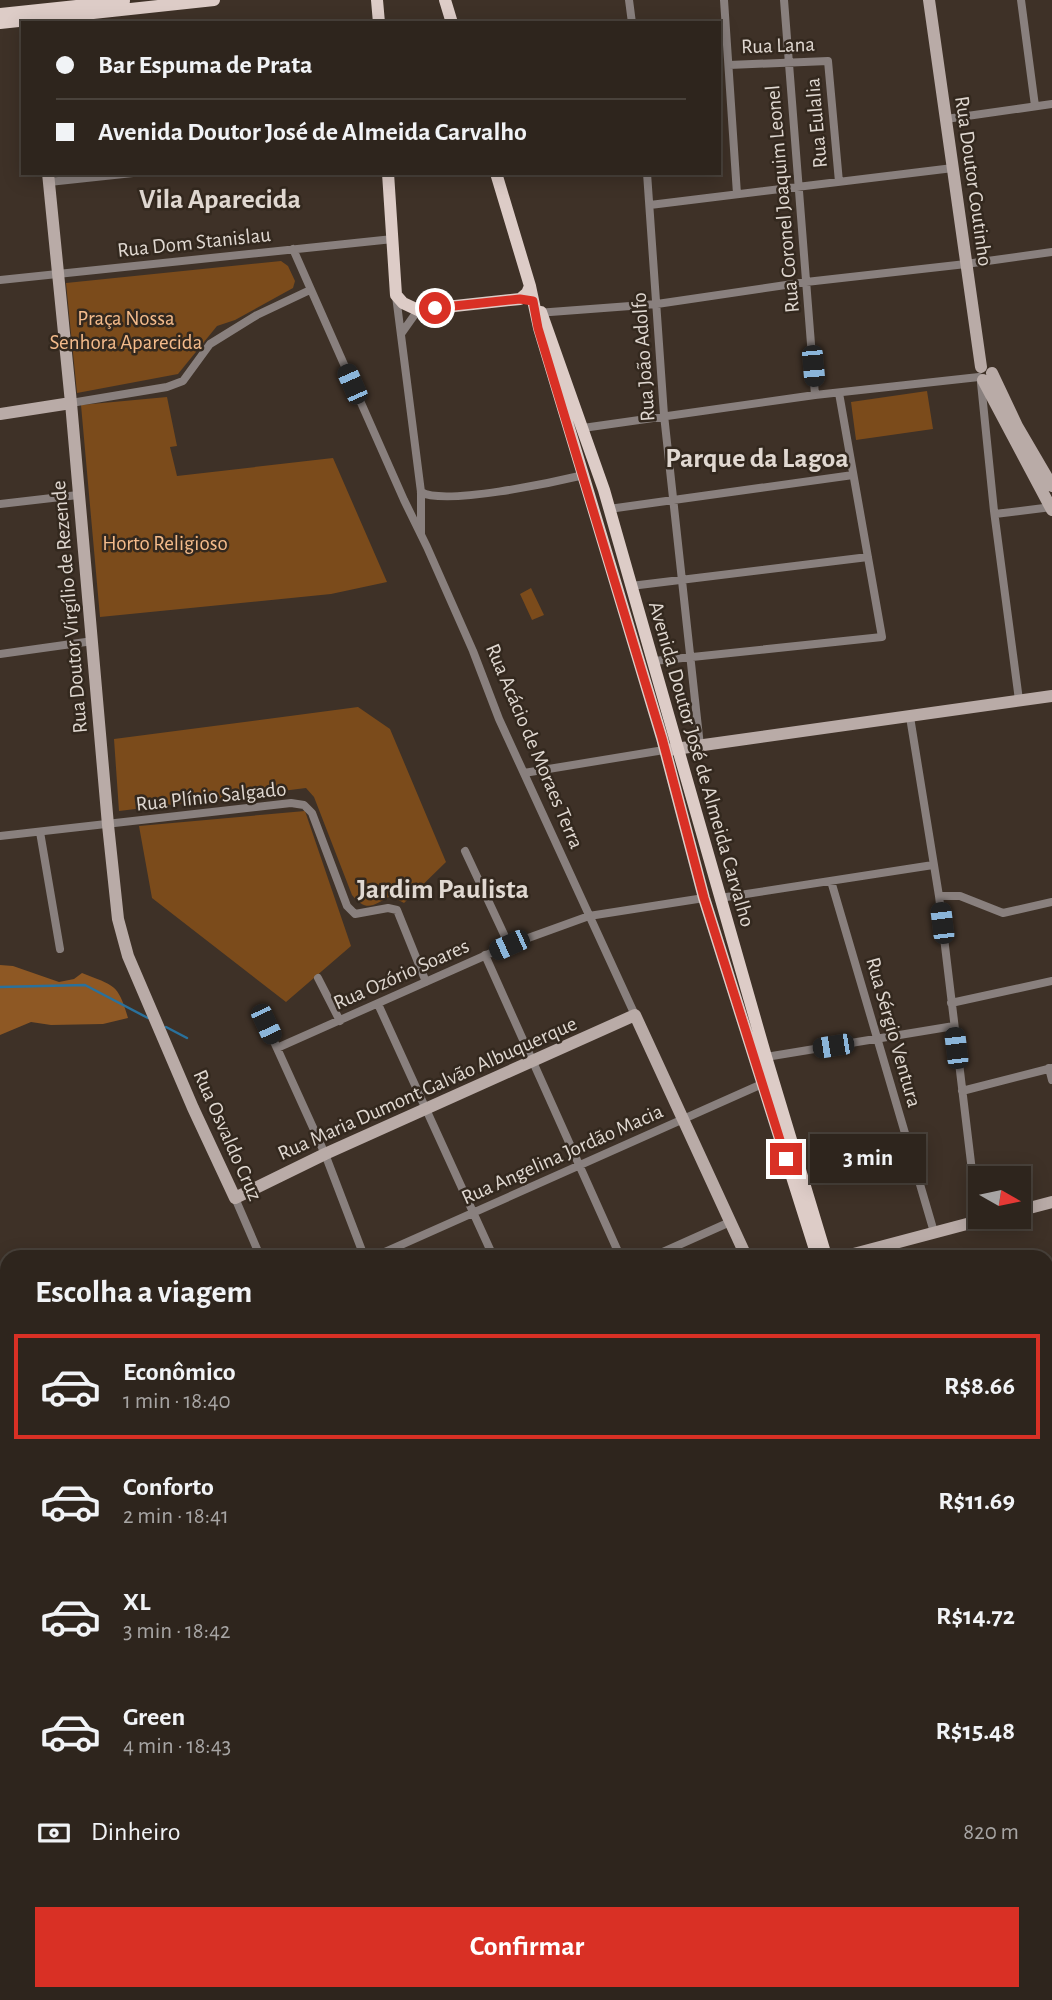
<!DOCTYPE html>
<html lang="pt">
<meta charset="utf-8">
<style>
body{margin:0;font-family:"Alegreya Sans",sans-serif;background:#362d26;color:#f1f3f6;height:100vh;display:flex;flex-direction:column;font-size:26px;white-space:nowrap}
*{box-sizing:border-box;margin:0}
p{font-size:23px;color:#a7a5a4}
.icon{flex:none;width:38px;height:38px;fill:none;stroke:currentColor;stroke-width:2;stroke-linecap:round;stroke-linejoin:round}
.map{position:relative;flex:1;overflow:hidden}
.sheet{position:absolute;left:0px;top:1250px;width:1054px;height:751px;display:flex;flex-direction:column;background:#2e251d;border-radius:21px 21px 0 0;box-shadow:0 4px 18px #0003,0 0 0 2px #49423b}
.sheet>*{flex:none}
.hud{position:absolute;left:21px;top:21px;width:700px;height:154px;border-radius:0px;box-shadow:0 4px 18px #0003,0 0 0 2px #49423b;display:grid;align-content:center;height:154px;padding:0 35px;background:#2e251d}
.needle{width:46px;rotate:99deg}
.tools{position:absolute;left:968px;top:1166px;display:grid;gap:14px}
.tools a{display:grid;place-items:center;width:63px;height:63px;border-radius:0px;background:#2e251d;box-shadow:0 4px 18px #0003,0 0 0 2px #49423b;font-size:35px}
.end{position:absolute;width:32px;height:32px;margin:-16px;border:9px solid #d93025;background:#fff;box-shadow:0 0 0 4px #fff}
.from{border-radius:50%}
.bubble{position:absolute;height:49px;border-radius:0px;background:#2e251d;box-shadow:0 4px 18px #0003,0 0 0 2px #49423b;font-size:23px;font-weight:700;line-height:49px;text-align:center}
.car{position:absolute;width:21px;height:42px;margin:-21px -10px;border-radius:9px;box-shadow:0 0 5px 2px #0007;background:linear-gradient(#222 24%,#8ab4d8 0 40%,#222 0 76%,#8ab4d8 0 86%,#222 0)}
.hud b{display:flex;align-items:center;gap:24px;height:66px;font-size:26px}
.hud b+b{border-top:2px solid #49423b}
.hud i{width:18px;height:18px;background:#f1f3f6}
ul{padding:0;list-style:none}
li{display:flex;align-items:center;gap:21px;height:105px;margin:0 14px 10px;padding:0 21px;border:4px solid transparent;border-radius:0px}
li div{flex:1}
li b{display:block;font-size:26px}
li em{font-style:normal;font-weight:700}
li.selected{border-color:#d93025}
li>.icon{width:63px;height:63px;stroke-width:1.5}
h2{padding:0 35px;font-size:32px;line-height:84px}
.pay{display:flex;align-items:center;gap:18px;height:77px;padding:0 35px;font-size:26px}
.pay p{margin-inline-start:auto}
.action{display:flex;gap:14px;margin-top:auto;padding:14px 35px}
.action a{flex:1;height:80px;border-radius:0px;background:#d93025;color:#fff;font-size:28px;font-weight:700;line-height:80px;text-align:center}
.map>svg:first-child{display:block}
.green{fill:#7b4b1b}
.forest{fill:#8e5824}
.lines{fill:none;stroke-linecap:round;stroke-linejoin:round}
.stream{stroke:#2a719c;stroke-width:2.5}
.street{stroke:#89807e;stroke-width:8}
.secondary{stroke:#b9aba7;stroke-width:12}
.primary{stroke:#ddccc7;stroke-width:12}
.route{stroke:#d93025;stroke-width:9}
.labels{text-anchor:middle;stroke-width:5;stroke-linejoin:round;paint-order:stroke}
.street-label{font-size:21px;fill:#e0d8d1;stroke:#33281e}
.park-label{font-size:21px;fill:#f4bb8b;stroke:#33281e}
.district-label{font-size:28px;font-weight:bold;fill:#e0d8d1;stroke:#33281e}
</style>
<div class="map">
<svg width="1052" height="2000" viewBox="0 0 1052 2000">
<rect width="100%" height="100%" fill="#3e3127"/>
<!-- green -->
<path class="green" d="M281,261l7,5 7,15 -2,7 -58,32 -18,6 -39,48 -101,19 -11,-110z
M927,391l6,38 -77,11 -5,-38z
M167,397l10,49 -7,1 7,29 156,-18 54,124 -56,12 -231,23 -19,-212z
M531,588l13,27 -12,5 -12,-26z
M358,707l32,22 56,133 -42,41 -13,-7c-18,9 -24,17 -39,-1l-38,-98 -8,-9 -187,23 -5,-72z
M305,811l46,135 -65,56 -134,-104 -13,-72z"/>
<!-- forest -->
<path class="forest" d="M0,965l13,1 46,16 15,-3 8,-6c32,13 36,10 46,45l-25,6 -52,1 -20,-3 -31,13z
M0,1867l7,2v65l-7,-10z
M49,1993h203l-12,7h-186z"/>
<g class="lines">
<!-- stream -->
<path class="stream" d="M0,987l85,-2 63,33
M166,1027l21,11
M0,1910l7,12
M72,1993l3,7"/>
<!-- street -->
<path class="street" d="M629,0l3,23
M724,0l13,194
M784,0l31,395
M1021,0l14,106
M729,65l99,-4 11,121
M946,119l106,-15
M647,173l17,242 36,331
M49,182l84,-9
M650,205l303,-37
M293,249l111,251 23,47 46,104 26,68 136,296
M0,280l393,-41
M396,296l25,196v42
M537,313l120,-9 149,-22 160,-18 86,-12
M401,334l17,-24
M981,383l13,128 25,189
M71,403l96,-16 16,-6 27,-37 47,-29 53,-25
M583,428l232,-33 164,-18
M421,492c23,14 134,-10 163,-17
M0,504l78,-9
M609,509l244,-34
M995,514l57,-7
M631,586l237,-29
M0,654l93,-13
M654,661l228,-24 -43,-244
M910,717l29,179 39,325
M524,773l140,-23
M40,832l20,117
M0,836l291,-33 13,2 8,8 35,93 8,8 33,-6 9,2 29,72
M465,851l44,94
M831,881l103,351
M939,896h21l43,17 49,-11
M720,898l213,-33
M485,955l135,301
M318,978l22,43
M951,1003l101,-22
M378,1004l115,252
M266,1024l59,130 39,102
M277,1048l232,-103 80,-29 115,-18
M766,1057l188,-31
M1049,1068l3,12
M962,1091l90,-23
M235,1198l25,58
M376,1256l386,-172
M654,1256l76,-34
M1046,1359l6,-2
M0,1450h7
M1046,1498l6,-1
M0,1538l7,-1
M0,1546l7,126
M1046,1558l6,22
M1046,1593l6,-2
M0,1719l7,-1
M1046,1818l6,-3
M0,1823l7,-3
M0,1842l7,6
M1046,1880l6,-2
M1046,1910l6,12
M1046,1983l6,-3
M383,1993l3,7
M606,1993l3,7
M701,1993l4,7
M805,1993l3,7
M911,1993l3,7
M501,2000l15,-7
M634,2000l15,-7
M1011,2000l14,-7"/>
<!-- secondary -->
<path class="secondary" d="M929,0l52,367
M48,173l23,230 37,422 10,94 10,37 65,152 42,90 90,-44 310,-139 111,241
M992,373l25,53 35,60
M983,380l69,130
M0,414l71,-11
M668,750l384,-54
M1018,1211l34,-9
M846,1256l151,-40"/>
<!-- primary -->
<path class="primary" d="M377,0l2,23
M445,0l7,23
M0,14l124,-13
M0,23l214,-23
M388,173l8,122 7,8 15,7 102,-11 7,-6 3,-7
M496,173l34,113 9,42 123,410 42,160 113,358
M541,312l63,178 162,567 60,199
M1046,1745l6,7
M1046,1760l6,7"/>
</g>
<g class="lines">
<!-- route -->
<path class="route" d="M435,308l85,-9 13,2 5,27 124,410 42,160 82,261"/>
</g>
<g class="labels">
<!-- street labels -->
<g class="street-label">
<text transform="translate(778 45) rotate(-2)" y="7">Rua Lana</text>
<text transform="translate(816 123) rotate(-95)" y="7">Rua Eulalia</text>
<text transform="translate(974 181) rotate(82)" y="7">Rua Doutor Coutinho</text>
<text transform="translate(782 199) rotate(-95)" y="7">Rua Coronel Joaquim Leonel</text>
<text transform="translate(194 242) rotate(-6)" y="7">Rua Dom Stanislau</text>
<text transform="translate(643 357) rotate(-94)" y="7">Rua João Adolfo</text>
<text transform="translate(69 607) rotate(-95)" y="7">Rua Doutor Virgílio de Rezende</text>
<text transform="translate(535 746) rotate(67)" y="7">Rua Acácio de Moraes Terra</text>
<text transform="translate(702 764) rotate(74)" y="7">Avenida Doutor José de Almeida Carvalho</text>
<text transform="translate(211 796) rotate(-6)" y="7">Rua Plínio Salgado</text>
<text transform="translate(401 974) rotate(-24)" y="7">Rua Ozório Soares</text>
<text transform="translate(894 1032) rotate(74)" y="7">Rua Sérgio Ventura</text>
<text transform="translate(427 1088) rotate(-24)" y="7">Rua Maria Dumont Galvão Albuquerque</text>
<text transform="translate(228 1135) rotate(66)" y="7">Rua Osvaldo Cruz</text>
<text transform="translate(562 1154) rotate(-24)" y="7">Rua Angelina Jordão Macia</text>
</g>
<!-- park labels -->
<g class="park-label">
<text x="126" y="325">Praça Nossa<tspan x="126" dy="24">Senhora Aparecida</tspan></text>
<text x="165" y="550">Horto Religioso</text>
</g>
<!-- district labels -->
<g class="district-label">
<text x="220" y="208">Vila Aparecida</text>
<text x="757" y="467">Parque da Lagoa</text>
<text x="443" y="898">Jardim Paulista</text>
</g>
</g>
</svg>
<div class="tools">
<a><svg class="needle" viewBox="-14 -14 28 28"><path d="M0-13l5 13h-10z" fill="#e53935"/><path d="M0 13l5-13h-10z" fill="#a7a5a4"/></svg></a>
</div>
<i class="end from" style="left:435px;top:308px"></i>
<i class="end" style="left:786px;top:1159px"></i>
<div class="bubble" style="left:810px;top:1134px;width:116px">3 min</div>
<i class="car" style="left:813px;top:366px;rotate:175deg"></i>
<i class="car" style="left:352px;top:384px;rotate:336deg"></i>
<i class="car" style="left:942px;top:923px;rotate:353deg"></i>
<i class="car" style="left:509px;top:945px;rotate:246deg"></i>
<i class="car" style="left:266px;top:1024px;rotate:155deg"></i>
<i class="car" style="left:833px;top:1046px;rotate:261deg"></i>
<i class="car" style="left:956px;top:1048px;rotate:353deg"></i>
<div class="hud">
<b><i class="from"></i>Bar Espuma de Prata</b>
<b><i></i>Avenida Doutor José de Almeida Carvalho</b>
</div>
<section class="sheet">
<h2>Escolha a viagem</h2>
<ul>
<li class="selected"><svg class="icon" aria-label="car" viewBox="0 0 24 24"><path d="M5 17H2v-5l4-1 3-4h7l3 4 3 1v5h-3M9 17h6M6 11h13"/><circle cx="7" cy="17" r="2"/><circle cx="17" cy="17" r="2"/></svg><div><b>Econômico</b><p>1 min · 18:40</p></div><em>R$8.66</em></li>
<li><svg class="icon" aria-label="car" viewBox="0 0 24 24"><path d="M5 17H2v-5l4-1 3-4h7l3 4 3 1v5h-3M9 17h6M6 11h13"/><circle cx="7" cy="17" r="2"/><circle cx="17" cy="17" r="2"/></svg><div><b>Conforto</b><p>2 min · 18:41</p></div><em>R$11.69</em></li>
<li><svg class="icon" aria-label="car" viewBox="0 0 24 24"><path d="M5 17H2v-5l4-1 3-4h7l3 4 3 1v5h-3M9 17h6M6 11h13"/><circle cx="7" cy="17" r="2"/><circle cx="17" cy="17" r="2"/></svg><div><b>XL</b><p>3 min · 18:42</p></div><em>R$14.72</em></li>
<li><svg class="icon" aria-label="car" viewBox="0 0 24 24"><path d="M5 17H2v-5l4-1 3-4h7l3 4 3 1v5h-3M9 17h6M6 11h13"/><circle cx="7" cy="17" r="2"/><circle cx="17" cy="17" r="2"/></svg><div><b>Green</b><p>4 min · 18:43</p></div><em>R$15.48</em></li>
</ul>
<div class="pay"><svg class="icon" aria-label="cash" viewBox="0 0 24 24"><path d="M3 7h18v10H3z"/><circle cx="12" cy="12" r="2"/></svg>Dinheiro<p>820 m</p></div>
<div class="action"><a>Confirmar</a></div>
</section>
</div>
